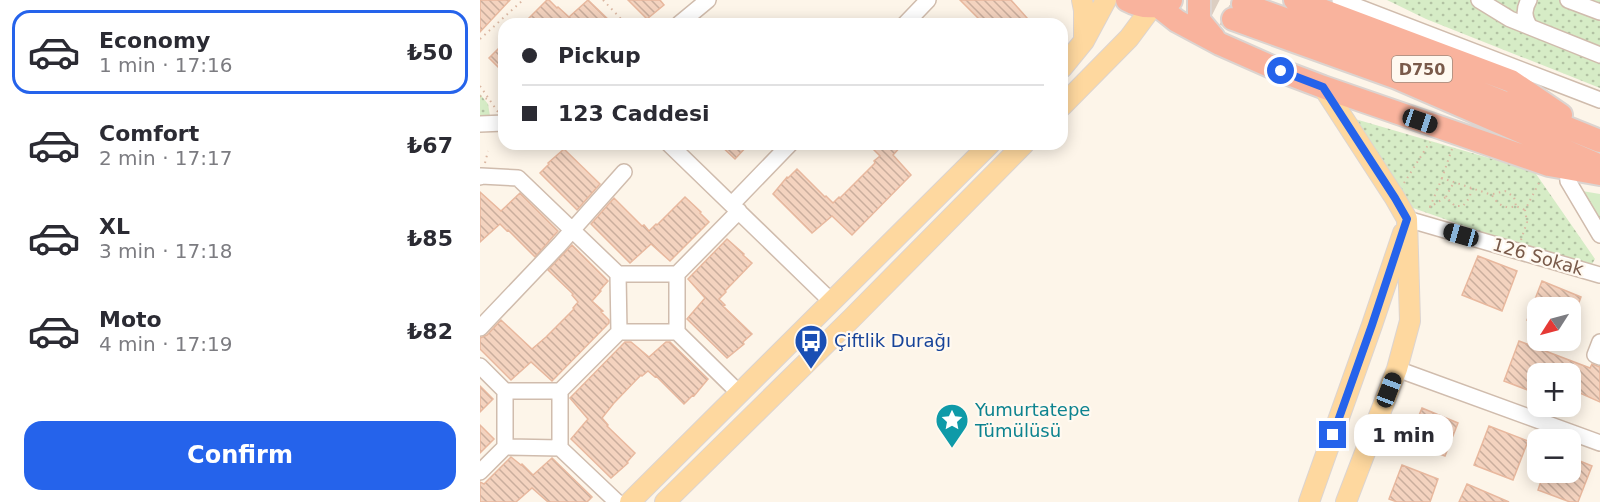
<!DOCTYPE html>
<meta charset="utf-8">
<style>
body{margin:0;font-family:"DejaVu Sans",sans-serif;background:#f2f2f3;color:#2b2b33;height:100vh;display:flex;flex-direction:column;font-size:22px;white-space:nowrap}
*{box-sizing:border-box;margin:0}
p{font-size:20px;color:#7c7c81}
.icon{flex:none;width:33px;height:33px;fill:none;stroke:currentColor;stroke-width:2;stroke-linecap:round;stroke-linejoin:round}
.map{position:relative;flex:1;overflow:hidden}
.details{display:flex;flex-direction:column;background:#fff;width:480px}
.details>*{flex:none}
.hud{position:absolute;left:18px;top:18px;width:570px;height:132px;border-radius:18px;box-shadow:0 3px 15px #0003;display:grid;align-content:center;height:132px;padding:0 24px;background:#fff}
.needle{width:39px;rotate:234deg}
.controls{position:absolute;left:1047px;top:297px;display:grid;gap:12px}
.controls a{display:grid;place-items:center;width:54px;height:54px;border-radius:12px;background:#fff;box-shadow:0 3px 15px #0003;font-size:30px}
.end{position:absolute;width:27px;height:27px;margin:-14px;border:8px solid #2563eb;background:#fff;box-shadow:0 0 0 3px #fff}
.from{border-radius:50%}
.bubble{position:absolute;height:42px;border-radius:18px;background:#fff;box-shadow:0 3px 15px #0003;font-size:20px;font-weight:700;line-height:42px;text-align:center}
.car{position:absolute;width:18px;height:36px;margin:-18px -9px;border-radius:8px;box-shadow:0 0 4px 2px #0007;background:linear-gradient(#222 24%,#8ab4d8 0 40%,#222 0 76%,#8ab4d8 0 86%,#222 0)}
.hud b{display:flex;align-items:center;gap:21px;height:57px;font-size:22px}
.hud b+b{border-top:2px solid #e1e1e2}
.hud i{width:15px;height:15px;background:#2b2b33}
ul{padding:10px 0 0;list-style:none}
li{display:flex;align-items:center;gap:18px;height:84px;margin:0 12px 9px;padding:0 12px;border:3px solid transparent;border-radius:18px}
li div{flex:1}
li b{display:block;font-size:22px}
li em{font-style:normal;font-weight:700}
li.on{border-color:#2563eb}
li>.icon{width:54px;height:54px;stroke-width:1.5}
.primary-button{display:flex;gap:12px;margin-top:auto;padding:12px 24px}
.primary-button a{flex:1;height:69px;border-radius:18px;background:#2563eb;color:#fff;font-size:24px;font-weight:700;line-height:69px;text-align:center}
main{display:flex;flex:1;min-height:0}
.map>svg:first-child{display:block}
.grass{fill:url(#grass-tufts)}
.park{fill:url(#park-dots)}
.building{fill:url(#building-back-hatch);stroke:#e8b89e;stroke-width:1.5}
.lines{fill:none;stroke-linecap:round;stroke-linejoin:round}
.highway-tunnel{stroke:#dccec1;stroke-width:22;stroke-dasharray:22 11;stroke-linecap:butt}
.minor-casing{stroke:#d0bcad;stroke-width:18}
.major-casing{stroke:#dcd4d0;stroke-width:22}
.highway-casing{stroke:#dcd4d0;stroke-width:26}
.path{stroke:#dab6a1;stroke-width:2;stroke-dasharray:1.5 4.5;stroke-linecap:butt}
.minor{stroke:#fff;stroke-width:15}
.major{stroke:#fed89f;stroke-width:20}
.highway{stroke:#f9b39d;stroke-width:22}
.route{stroke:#2563eb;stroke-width:8}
.labels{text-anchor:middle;stroke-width:4.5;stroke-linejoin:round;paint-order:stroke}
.shield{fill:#fff9f0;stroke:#a18a7c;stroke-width:1.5}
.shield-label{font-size:16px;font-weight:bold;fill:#795a4a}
.street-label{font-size:18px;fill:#795a4a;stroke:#fff9f0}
.transit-label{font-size:18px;fill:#164399;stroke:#fff9f0;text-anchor:start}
.culture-label{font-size:18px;fill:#0d838f;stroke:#fff9f0;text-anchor:start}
</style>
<main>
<section class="details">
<ul>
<li class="on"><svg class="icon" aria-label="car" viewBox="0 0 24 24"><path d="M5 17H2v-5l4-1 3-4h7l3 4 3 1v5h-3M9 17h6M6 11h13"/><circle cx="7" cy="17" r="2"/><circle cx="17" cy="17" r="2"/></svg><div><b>Economy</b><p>1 min · 17:16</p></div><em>₺50</em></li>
<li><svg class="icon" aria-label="car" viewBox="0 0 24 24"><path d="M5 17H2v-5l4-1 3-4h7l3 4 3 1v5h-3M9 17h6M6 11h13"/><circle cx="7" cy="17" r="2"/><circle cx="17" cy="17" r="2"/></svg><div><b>Comfort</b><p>2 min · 17:17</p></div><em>₺67</em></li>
<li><svg class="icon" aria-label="car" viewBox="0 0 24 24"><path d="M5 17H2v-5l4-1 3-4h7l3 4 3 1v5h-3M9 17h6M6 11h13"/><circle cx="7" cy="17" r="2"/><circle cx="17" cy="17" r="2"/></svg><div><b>XL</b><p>3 min · 17:18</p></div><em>₺85</em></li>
<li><svg class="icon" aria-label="car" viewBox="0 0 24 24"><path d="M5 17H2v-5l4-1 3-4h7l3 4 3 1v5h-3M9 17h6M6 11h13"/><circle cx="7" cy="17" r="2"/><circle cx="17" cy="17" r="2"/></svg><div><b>Moto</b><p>4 min · 17:19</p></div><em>₺82</em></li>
</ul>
<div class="primary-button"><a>Confirm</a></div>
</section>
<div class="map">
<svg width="1120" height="502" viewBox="0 0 1120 502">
<defs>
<pattern id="grass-tufts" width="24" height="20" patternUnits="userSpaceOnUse" patternTransform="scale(1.5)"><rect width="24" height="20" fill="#d6ecc6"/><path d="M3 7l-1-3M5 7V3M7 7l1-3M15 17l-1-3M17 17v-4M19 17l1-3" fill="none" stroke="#b2c2a3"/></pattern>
<pattern id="park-dots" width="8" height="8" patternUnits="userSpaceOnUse" patternTransform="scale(1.5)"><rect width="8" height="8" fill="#d6ecc6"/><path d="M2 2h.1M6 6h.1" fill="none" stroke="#b2c2a3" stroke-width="1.8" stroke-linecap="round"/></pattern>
<pattern id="building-back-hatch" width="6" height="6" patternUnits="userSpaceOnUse" patternTransform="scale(1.5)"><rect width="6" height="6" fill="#f4d3bf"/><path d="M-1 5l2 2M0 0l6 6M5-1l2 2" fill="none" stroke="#caae9d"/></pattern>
</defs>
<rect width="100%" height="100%" fill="#fdf5e9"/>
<!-- grass -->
<path class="grass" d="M1102,191l18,3v24z"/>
<!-- park -->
<path class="park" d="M907,0h213v88l-174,-69z
M0,94l8,10 2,12h-10z
M875,119l179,52 61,88 -6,10 -176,-61z"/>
<!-- building -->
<path class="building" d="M0,0h30l-30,32z
M67,0h2l8,8 1,-1 11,10 19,-17 25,24h-90z
M148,0h32l4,5 -17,14z
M480,0h51l16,18 -7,6h-36z
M24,43v30l-15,-15z
M239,144h30l-14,15z
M397,144h26l-10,11 18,20 -59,60 -20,-19 -20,17 -39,-39 14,-17 1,1 9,-9 28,28 1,-1 7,7 6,-6 1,1 35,-35 -1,-2 6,-5 -7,-7z
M84,149l36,35 -23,26 -37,-37 9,-9 -1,-1z
M0,192l21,19 19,-18 38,38 -23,26 -27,-27 -1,1 -7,-7 -20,18z
M205,197l16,15 -1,1 9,9 -39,39 -19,-17 -21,19 -39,-39 23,-26 28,28 2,-1 5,6 7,-7 1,1z
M247,239l17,15 -1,1 9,8 -27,28 1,1 -7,7 6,6 -2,1 29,28 -9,8 1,2 -17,14 -40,-39 18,-21 -17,-19z
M92,245l36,36 -8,9 1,1 -9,10 11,10 -2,1 8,8v3l-57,58 -21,-19 -20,18 -31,-31v-11l7,-3 14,-15 31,29 14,-12 28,-28 -1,-1 5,-6 -6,-7 1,-1 -25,-24z
M998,256l39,15 -15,40 -40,-16z
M1062,281l39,16 -4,11h-39v17l-11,-5z
M1039,341l71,27 2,-4 8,3v35l-20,-9 -2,4 -8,-3v-20h-32v20l-34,-13z
M145,342h6l18,15 17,-15h4l38,37 -14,17 -1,-1 -9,9 -28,-28 -1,1 -7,-6 -6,5 -1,-1 -27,28 -12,15 6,7 -1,1 28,27 -8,9 1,1 -17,15 -40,-39 17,-20 -18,-21z
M0,386l13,13 -13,13z
M942,408l36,15 -13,33 -37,-14z
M0,425l14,14 -14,14z
M1009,426l39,15 -15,39 -39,-15z
M31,457l10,8 1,-1 11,11 19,-17 40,39 -5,5h-39l-16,-14 -16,14h-36v-20l4,2z
M1090,457l22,9 -14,36h-8l-32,-12 6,-18h26z
M922,465l36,14 -8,23h-33l-8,-3z
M987,484l42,18h-50z"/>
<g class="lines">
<!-- highway-tunnel -->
<path class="highway-tunnel" d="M715,0l38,19"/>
<!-- minor casing -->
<g class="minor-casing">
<path id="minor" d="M860,0l260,100
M999,0l31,19 90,36
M1049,0c-6,10 -5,18 1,27
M1088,0l32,12
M199,24l29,-24
M425,24l23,-24
M0,124l24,-1
M189,144l163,158
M1087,168l1,13 32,54
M0,177l1,-1 37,2 100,96
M252,204l58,-60
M927,219l193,56
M0,328l79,-83 65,-73
M139,332l-1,-58h59
M197,332l62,61
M1120,342l-5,13 5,2
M0,366l25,25v56
M917,369l203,74
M25,391h55
M80,448v-57l59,-59h58v-58l62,-63
M0,472l25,-25 55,1 57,54"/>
</g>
<!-- major casing -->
<g class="major-casing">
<path id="major" d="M602,0l2,10v29
M582,68l22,-27 22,-41
M843,87l72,111 12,21 3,102 -13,48 -51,133
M582,106l67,-68 23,-31
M150,502l360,-358
M185,502l187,-184 172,-174
M829,502l63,-177 31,-92"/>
</g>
<!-- highway casing -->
<g class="highway-casing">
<path id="highway" d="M647,0c15,8 29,9 44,0
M719,0v20l15,18
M815,0l216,81 50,34
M763,4l158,57 199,80
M678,6l19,15 43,23 61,27 42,16 226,78 51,9
M753,19l164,59 199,86"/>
</g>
<!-- path -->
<path class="path" d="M123,0l23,24
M0,39l43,-39
M0,86l18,26
M0,96l7,3
M972,149l-10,29 50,17c5,9 13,15 24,11l9,4
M5,163l3,-12
M962,178l-12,29 16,-10 9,9h8l7,-9 1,-9
M924,183l26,-41
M1013,194l12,-3 9,6 2,9
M966,197l5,-10 4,-5
M1041,240l6,-18 -2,-12 16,-31"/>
<!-- minor -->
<use href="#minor" class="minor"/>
<!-- major -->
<use href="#major" class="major"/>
<!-- highway -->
<use href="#highway" class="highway"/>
</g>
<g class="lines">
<!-- route -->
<path class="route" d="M801,71l42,16 72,111 12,21 -35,106 -39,110"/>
</g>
<!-- icons -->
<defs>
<g id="bus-pin" transform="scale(1.725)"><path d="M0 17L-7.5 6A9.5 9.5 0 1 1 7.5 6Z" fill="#1a4fb4" stroke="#fff9f0"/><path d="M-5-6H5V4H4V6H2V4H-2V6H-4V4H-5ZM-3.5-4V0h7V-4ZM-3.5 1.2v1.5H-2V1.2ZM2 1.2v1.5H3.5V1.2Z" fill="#fff"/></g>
<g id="sight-pin" transform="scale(1.725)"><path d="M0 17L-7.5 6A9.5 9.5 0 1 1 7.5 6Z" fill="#0f9aa8" stroke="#fff9f0"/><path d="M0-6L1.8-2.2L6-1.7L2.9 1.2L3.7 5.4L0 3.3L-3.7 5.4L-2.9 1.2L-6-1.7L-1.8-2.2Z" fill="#fff"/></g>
</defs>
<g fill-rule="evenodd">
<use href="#bus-pin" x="331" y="341"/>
<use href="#sight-pin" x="472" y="420"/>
</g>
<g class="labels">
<!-- shield labels -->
<rect class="shield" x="912" y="56" width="60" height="26" rx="4.5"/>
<g class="shield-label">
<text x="942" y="75">D750</text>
</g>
<!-- street labels -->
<g class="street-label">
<text transform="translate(1058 257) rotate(16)" y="6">126 Sokak</text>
</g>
<!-- transit labels -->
<g class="transit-label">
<text x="354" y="347">Çiftlik Durağı</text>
</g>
<!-- culture labels -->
<g class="culture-label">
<text x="495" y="416">Yumurtatepe<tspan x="495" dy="21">Tümülüsü</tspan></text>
</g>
</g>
</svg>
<div class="controls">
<a><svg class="needle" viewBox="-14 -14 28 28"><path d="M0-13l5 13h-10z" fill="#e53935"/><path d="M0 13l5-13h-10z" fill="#7c7c81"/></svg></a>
<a>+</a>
<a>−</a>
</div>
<i class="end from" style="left:801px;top:71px"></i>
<i class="end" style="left:853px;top:435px"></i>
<div class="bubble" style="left:874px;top:414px;width:99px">1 min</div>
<i class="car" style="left:940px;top:121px;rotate:109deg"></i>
<i class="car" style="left:981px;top:235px;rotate:286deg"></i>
<i class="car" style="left:909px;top:390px;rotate:21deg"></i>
<div class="hud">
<b><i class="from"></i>Pickup</b>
<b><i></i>123 Caddesi</b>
</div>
</div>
</main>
